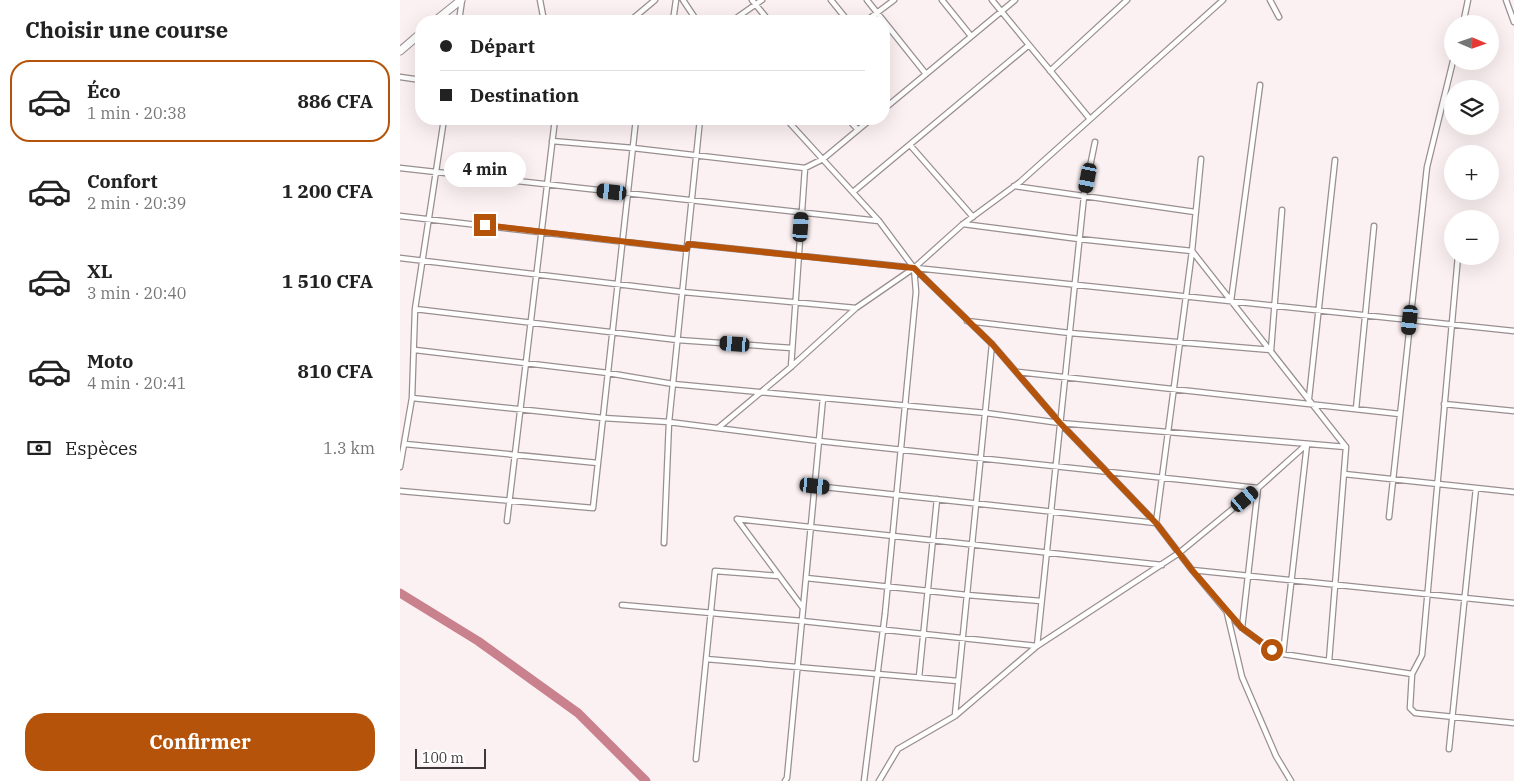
<!DOCTYPE html>
<html lang="fr">
<meta charset="utf-8">
<style>
body{margin:0;font-family:"IBM Plex Serif",serif;background:#f2f2f2;color:#222;height:100vh;display:flex;flex-direction:column;font-size:19px;white-space:nowrap}
*{box-sizing:border-box;margin:0}
p{font-size:16px;color:#767676}
.icon{flex:none;width:28px;height:28px;fill:none;stroke:currentColor;stroke-width:2;stroke-linecap:round;stroke-linejoin:round}
.map{position:relative;flex:1;overflow:hidden}
.details{display:flex;flex-direction:column;background:#fff;width:400px}
.details>*{flex:none}
.guide{position:absolute;left:15px;top:15px;width:475px;height:110px;border-radius:20px;box-shadow:0 5px 20px #0002;display:grid;align-content:center;height:110px;padding:0 25px;background:#fff}
.needle{width:32px;rotate:92deg}
.tools{position:absolute;left:1044px;top:15px;display:grid;gap:10px}
.tools a{display:grid;place-items:center;width:55px;height:55px;border-radius:50%;background:#fff;box-shadow:0 5px 20px #0002;font-size:25px}
.scale{position:absolute;left:15px;bottom:12px;width:71px;box-sizing:border-box;padding-left:5px;border:2px solid #3c3738;border-top:0;font-size:14px;line-height:18px;white-space:nowrap;color:#3c3738;-webkit-text-stroke:4px #fff;paint-order:stroke}
.end{position:absolute;width:22px;height:22px;margin:-11px;border:6px solid #b45309;background:#fff;box-shadow:0 0 0 2px #fff}
.from{border-radius:50%}
.bubble{position:absolute;height:35px;border-radius:18px;background:#fff;box-shadow:0 5px 20px #0002;font-size:16px;font-weight:700;line-height:35px;text-align:center}
.car{position:absolute;width:15px;height:30px;margin:-15px -8px;border-radius:6px;box-shadow:0 0 4px 1px #0007;background:linear-gradient(#222 24%,#8ab4d8 0 40%,#222 0 76%,#8ab4d8 0 86%,#222 0)}
.guide b{display:flex;align-items:center;gap:18px;height:48px;font-size:19px}
.guide b+b{border-top:1px solid #e0e0e0}
.guide i{width:12px;height:12px;background:#222}
ul{padding:0;list-style:none}
li{display:flex;align-items:center;gap:15px;height:82px;margin:0 10px 8px;padding:0 15px;border:2px solid transparent;border-radius:20px}
li div{flex:1}
li b{display:block;font-size:19px}
li em{font-style:normal;font-weight:700}
li.current{border-color:#b45309}
li>.icon{width:45px;height:45px;stroke-width:1.5}
h2{padding:0 25px;font-size:22px;line-height:60px}
.pay{display:flex;align-items:center;gap:12px;height:55px;padding:0 25px;font-size:19px}
.pay p{margin-inline-start:auto}
.primary-button{display:flex;gap:10px;margin-top:auto;padding:10px 25px}
.primary-button a{flex:1;height:58px;border-radius:20px;background:#b45309;color:#fff;font-size:20px;font-weight:700;line-height:58px;text-align:center}
main{display:flex;flex:1;min-height:0}
.map>svg:first-child{display:block}
.lines{fill:none;stroke-linecap:round;stroke-linejoin:round}
.river{stroke:#c9818e;stroke-width:9}
.street-casing{stroke:#998e90;stroke-width:7}
.secondary-casing{stroke:#998e90;stroke-width:9}
.street{stroke:#fff;stroke-width:4.5}
.secondary{stroke:#fff;stroke-width:7}
.route{stroke:#b45309;stroke-width:6}
</style>
<main>
<section class="details">
<h2>Choisir une course</h2>
<ul>
<li class="current"><svg class="icon" aria-label="car" viewBox="0 0 24 24"><path d="M5 17H2v-5l4-1 3-4h7l3 4 3 1v5h-3M9 17h6M6 11h13"/><circle cx="7" cy="17" r="2"/><circle cx="17" cy="17" r="2"/></svg><div><b>Éco</b><p>1 min · 20:38</p></div><em>886 CFA</em></li>
<li><svg class="icon" aria-label="car" viewBox="0 0 24 24"><path d="M5 17H2v-5l4-1 3-4h7l3 4 3 1v5h-3M9 17h6M6 11h13"/><circle cx="7" cy="17" r="2"/><circle cx="17" cy="17" r="2"/></svg><div><b>Confort</b><p>2 min · 20:39</p></div><em>1 200 CFA</em></li>
<li><svg class="icon" aria-label="car" viewBox="0 0 24 24"><path d="M5 17H2v-5l4-1 3-4h7l3 4 3 1v5h-3M9 17h6M6 11h13"/><circle cx="7" cy="17" r="2"/><circle cx="17" cy="17" r="2"/></svg><div><b>XL</b><p>3 min · 20:40</p></div><em>1 510 CFA</em></li>
<li><svg class="icon" aria-label="car" viewBox="0 0 24 24"><path d="M5 17H2v-5l4-1 3-4h7l3 4 3 1v5h-3M9 17h6M6 11h13"/><circle cx="7" cy="17" r="2"/><circle cx="17" cy="17" r="2"/></svg><div><b>Moto</b><p>4 min · 20:41</p></div><em>810 CFA</em></li>
</ul>
<div class="pay"><svg class="icon" aria-label="cash" viewBox="0 0 24 24"><path d="M3 7h18v10H3z"/><circle cx="12" cy="12" r="2"/></svg>Espèces<p>1.3 km</p></div>
<div class="primary-button"><a>Confirmer</a></div>
</section>
<div class="map">
<svg width="1114" height="781" viewBox="0 0 1114 781">
<rect width="100%" height="100%" fill="#fcf1f2"/>
<g class="lines">
<!-- river -->
<path class="river" d="M0,593l78,48 100,72 68,68"/>
<!-- street casing -->
<g class="street-casing">
<path id="street" d="M140,0l4,21
M283,0l14,21
M352,0l17,21
M431,0l17,21
M467,0l59,74
M542,0l29,36
M592,0l98,119
M870,0l9,17
M1106,0l8,22
M59,21l3,-21
M230,21l25,-21
M273,21l3,-21
M332,21l30,-21
M466,21l28,-21
M1063,24l5,-24
M650,71l77,-71
M0,77l21,3
M484,109l131,-109
M386,119l93,102 35,47 78,76 68,79 96,100 36,47 35,42 15,16 30,22 11,4 129,20 -2,34 5,5 99,10
M448,119l10,11
M152,141l81,7 172,20 18,-9 48,-40
M510,145l63,72
M0,168l479,53
M614,186l181,26
M453,192l176,-147
M0,216l287,33
M563,224l116,15 113,12 154,196 -17,214
M288,244l826,87
M0,258l283,34 173,16
M831,301l29,-216
M15,309l263,31 114,8
M567,321l103,12 201,17 11,-140
M15,350l193,23 65,11 313,29 74,10 286,24
M391,367l14,-199
M618,372l382,42
M12,398l191,20 66,4 150,19 439,47 -16,140
M909,398l26,-238
M1044,404l70,7
M956,409l18,-183
M318,428l73,-61 65,-59 58,-40
M5,444l193,19
M0,467l12,-69 3,-89 29,-190
M944,474l170,18
M415,486l341,37 36,-272 9,-92
M0,491l193,17 43,-389
M989,517l38,-350 26,-106
M337,519l425,46
M337,519l66,89
M107,521l48,-402
M264,543l5,-121 31,-303
M792,570l322,33
M406,578l161,17 74,6
M222,605l180,16 235,25 47,-450 11,-54
M827,613l15,64 34,79 15,25
M883,654l24,-210
M306,659l252,22
M1012,674l10,-19 36,-399
M519,677l18,-178
M555,715l37,-371
M1049,749l27,-261
M296,759l19,-188 64,5
M385,781l2,-3 36,-380
M464,781l21,-167 31,-322 -2,-24 49,-44 57,-42 203,-182
M479,781l19,-32 57,-33 82,-70 142,-93 79,-65 49,-44"/>
</g>
<!-- secondary casing -->
<g class="secondary-casing">
<path id="secondary" d="M35,21l26,-21
M0,51l21,-18"/>
</g>
<!-- street -->
<use href="#street" class="street"/>
<!-- secondary -->
<use href="#secondary" class="secondary"/>
</g>
<g class="lines">
<!-- route -->
<path class="route" d="M85,225l202,24 1,-5 226,24 78,76 68,79 96,100 36,47 50,58 30,22"/>
</g>
</svg>
<div class="tools">
<a><svg class="needle" viewBox="-14 -14 28 28"><path d="M0-13l5 13h-10z" fill="#e53935"/><path d="M0 13l5-13h-10z" fill="#767676"/></svg></a>
<a><svg class="icon" aria-label="layers" viewBox="0 0 24 24"><path d="M12 4l9 5-9 5-9-5zM3 14l9 5 9-5"/></svg></a>
<a>+</a>
<a>−</a>
</div>
<div class="scale">100 m</div>
<i class="end from" style="left:872px;top:650px"></i>
<i class="end" style="left:85px;top:225px"></i>
<div class="bubble" style="left:44px;top:152px;width:82px">4 min</div>
<i class="car" style="left:688px;top:178px;rotate:191deg"></i>
<i class="car" style="left:212px;top:192px;rotate:276deg"></i>
<i class="car" style="left:401px;top:227px;rotate:4deg"></i>
<i class="car" style="left:1010px;top:320px;rotate:186deg"></i>
<i class="car" style="left:335px;top:344px;rotate:274deg"></i>
<i class="car" style="left:415px;top:486px;rotate:96deg"></i>
<i class="car" style="left:845px;top:499px;rotate:50deg"></i>
<div class="guide">
<b><i class="from"></i>Départ</b>
<b><i></i>Destination</b>
</div>
</div>
</main>
